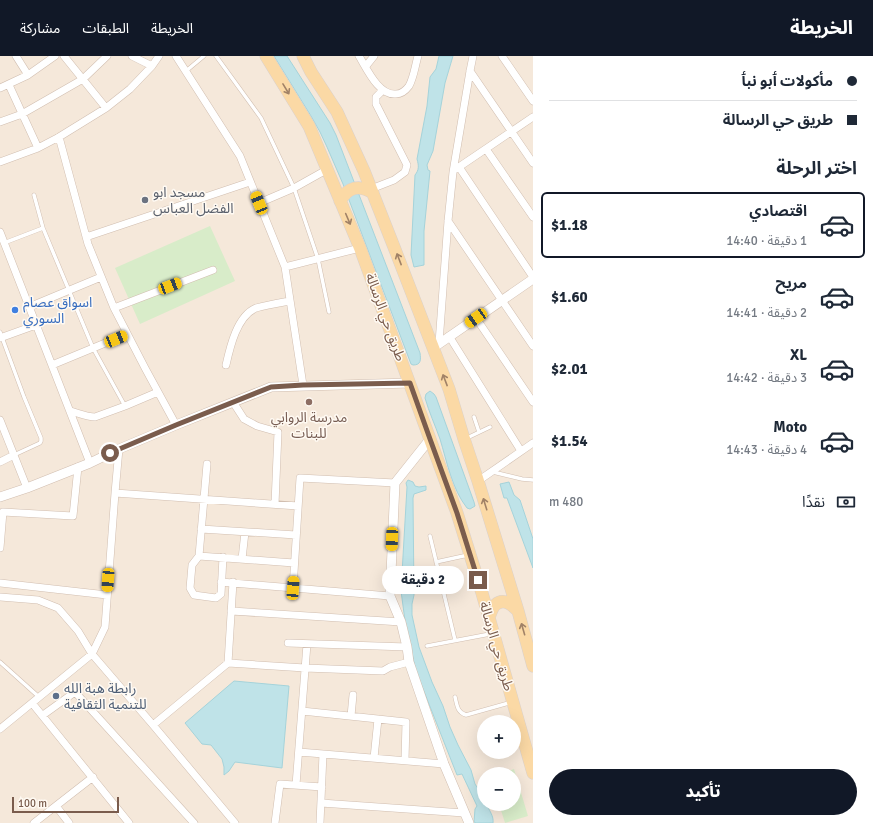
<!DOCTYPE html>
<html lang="ar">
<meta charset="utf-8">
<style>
body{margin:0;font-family:Signika,"Noto Sans Arabic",sans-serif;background:#f6f6f7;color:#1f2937;direction:rtl;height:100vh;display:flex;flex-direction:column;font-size:15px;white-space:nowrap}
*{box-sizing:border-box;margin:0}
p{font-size:13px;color:#747a83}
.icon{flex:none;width:22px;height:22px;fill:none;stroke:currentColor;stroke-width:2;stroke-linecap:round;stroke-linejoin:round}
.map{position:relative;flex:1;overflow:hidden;direction:ltr}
.sheet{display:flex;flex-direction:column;background:#fff;width:340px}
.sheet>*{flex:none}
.guide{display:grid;align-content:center;height:88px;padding:0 16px;background:#fff}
.controls{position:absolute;left:477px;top:659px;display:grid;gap:8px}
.controls a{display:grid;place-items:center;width:44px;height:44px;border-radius:50%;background:#fff;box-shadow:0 4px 16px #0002;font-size:20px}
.scale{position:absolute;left:12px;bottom:10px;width:107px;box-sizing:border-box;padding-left:4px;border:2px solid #7a5c4d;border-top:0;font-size:11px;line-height:14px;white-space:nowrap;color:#7a5c4d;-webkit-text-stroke:3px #fffaf3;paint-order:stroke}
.end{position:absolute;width:18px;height:18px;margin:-9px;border:5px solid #7a5c4d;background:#fff;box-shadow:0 0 0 2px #fff}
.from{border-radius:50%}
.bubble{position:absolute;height:28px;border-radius:14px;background:#fff;box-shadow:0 4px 16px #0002;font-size:13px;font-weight:800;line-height:28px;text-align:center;direction:rtl}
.car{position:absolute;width:12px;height:24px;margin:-12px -6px;border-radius:5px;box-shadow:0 0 3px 1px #0007;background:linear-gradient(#f5c518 24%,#345 0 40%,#f5c518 0 76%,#345 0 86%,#f5c518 0)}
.guide b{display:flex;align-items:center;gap:14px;height:38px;font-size:15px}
.guide b+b{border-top:1px solid #e0e1e3}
.guide i{width:10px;height:10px;background:#1f2937}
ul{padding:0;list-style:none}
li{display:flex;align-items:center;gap:12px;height:66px;margin:0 8px 6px;padding:0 8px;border:2px solid transparent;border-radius:6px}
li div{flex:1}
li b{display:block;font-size:15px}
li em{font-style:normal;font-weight:800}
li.current{border-color:#111827}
li>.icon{width:36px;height:36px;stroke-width:1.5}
h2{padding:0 16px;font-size:18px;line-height:48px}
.pay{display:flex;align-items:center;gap:10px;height:44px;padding:0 16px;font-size:15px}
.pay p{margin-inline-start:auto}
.primary-button{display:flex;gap:8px;margin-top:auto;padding:8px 16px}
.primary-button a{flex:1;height:46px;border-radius:24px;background:#111827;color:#fff;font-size:16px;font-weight:800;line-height:46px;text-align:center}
header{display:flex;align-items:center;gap:24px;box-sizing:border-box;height:56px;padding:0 20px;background:#111827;color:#fff}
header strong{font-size:19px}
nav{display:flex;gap:22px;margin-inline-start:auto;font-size:14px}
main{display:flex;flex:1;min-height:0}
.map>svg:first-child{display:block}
.residential{fill:#f5e8da;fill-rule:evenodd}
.green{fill:#d8ecc9}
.water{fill:#bfe3e8;stroke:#a5d3da}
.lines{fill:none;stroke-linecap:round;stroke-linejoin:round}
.service-casing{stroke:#d1beb0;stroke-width:4.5}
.minor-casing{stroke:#d1beb0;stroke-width:8}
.tertiary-casing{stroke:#d1beb0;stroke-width:10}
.primary-casing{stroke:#dad1cd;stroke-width:13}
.service{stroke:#fff;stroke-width:3.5}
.minor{stroke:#fff;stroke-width:7}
.tertiary{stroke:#fff;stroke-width:9}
.primary{stroke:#fbd9a5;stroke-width:12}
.oneway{stroke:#a18267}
.route{stroke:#7a5c4d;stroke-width:5}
.worship-dot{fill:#6b7280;stroke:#fffaf3;stroke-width:1.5}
.shop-dot{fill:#3f7fe0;stroke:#fffaf3;stroke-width:1.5}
.education-dot{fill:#8d6e63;stroke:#fffaf3;stroke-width:1.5}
.service-dot{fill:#5c6f8a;stroke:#fffaf3;stroke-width:1.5}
.labels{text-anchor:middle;stroke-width:3;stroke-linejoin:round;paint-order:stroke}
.worship-label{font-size:14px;fill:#5b616d;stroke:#fffaf3;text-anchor:start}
.shop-label{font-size:14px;fill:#366cbe;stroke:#fffaf3;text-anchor:start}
.street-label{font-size:14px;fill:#7a5c4d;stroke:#fffaf3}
.education-label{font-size:14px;fill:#785e54;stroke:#fffaf3}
.service-label{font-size:14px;fill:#4e5e75;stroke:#fffaf3;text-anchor:start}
</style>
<header>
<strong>الخريطة</strong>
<nav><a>الخريطة</a><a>الطبقات</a><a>مشاركة</a></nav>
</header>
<main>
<section class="sheet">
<div class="guide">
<b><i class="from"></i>مأكولات ٲبو نبٲ</b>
<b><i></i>طريق حي الرسالة</b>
</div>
<h2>اختر الرحلة</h2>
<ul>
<li class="current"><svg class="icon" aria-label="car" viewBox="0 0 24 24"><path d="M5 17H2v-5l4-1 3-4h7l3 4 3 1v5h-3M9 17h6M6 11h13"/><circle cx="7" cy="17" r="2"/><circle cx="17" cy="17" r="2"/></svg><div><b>اقتصادي</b><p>1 دقيقة · 14:40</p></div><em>$1.18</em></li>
<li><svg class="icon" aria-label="car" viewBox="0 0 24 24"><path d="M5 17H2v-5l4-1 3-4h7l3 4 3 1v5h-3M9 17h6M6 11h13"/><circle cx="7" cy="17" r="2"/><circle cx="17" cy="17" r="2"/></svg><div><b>مريح</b><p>2 دقيقة · 14:41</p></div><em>$1.60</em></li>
<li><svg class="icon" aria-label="car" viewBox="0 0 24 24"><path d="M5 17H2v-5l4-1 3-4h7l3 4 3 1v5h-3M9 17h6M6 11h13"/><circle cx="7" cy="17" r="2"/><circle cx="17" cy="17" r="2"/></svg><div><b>XL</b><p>3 دقيقة · 14:42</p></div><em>$2.01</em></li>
<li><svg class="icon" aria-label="car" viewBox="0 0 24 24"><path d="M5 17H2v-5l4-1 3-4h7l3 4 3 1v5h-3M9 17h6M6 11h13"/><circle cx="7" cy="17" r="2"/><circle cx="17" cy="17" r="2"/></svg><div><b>Moto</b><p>4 دقيقة · 14:43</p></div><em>$1.54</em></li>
</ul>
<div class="pay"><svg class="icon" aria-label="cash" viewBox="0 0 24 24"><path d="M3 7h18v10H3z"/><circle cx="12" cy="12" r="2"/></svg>نقدًا<p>480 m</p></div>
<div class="primary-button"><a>تأكيد</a></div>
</section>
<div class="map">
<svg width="533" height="767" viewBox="0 0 533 767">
<rect width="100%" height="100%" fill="#fdf6ec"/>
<!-- residential -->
<path class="residential" d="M0,0h533v767h-533zM484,666h30v30h-30zM484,718h30v30h-30z"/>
<!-- green -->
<path class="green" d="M210,170l25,55 -95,43 -25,-56z
M514,713l14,47 -23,7 -6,-19h15v-30h-14z"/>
<!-- water -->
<path class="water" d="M274,0h13l43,67 6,12 84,218c1,7 1,12 -7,12l-2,-1 -68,-180 -16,-37 -7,-15 -9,-16z
M439,0h14l-8,27 -12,68 -6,14 1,5 2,1 -6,60v34l-10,2 -3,-12 4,-80c4,-5 4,-9 2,-16l10,-53 3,-29 6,-8z
M430,335l4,3 2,3 38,105 1,4 -5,3 -3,-1c-15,-19 -20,-46 -27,-69 -5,-14 -11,-27 -15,-41l1,-4z
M408,424l5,2 2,4 4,1 7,-1v4l-12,4 -1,4 1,97 -2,9v11l7,32 13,35 11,24 7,21 8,18 13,25 4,14 8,12 1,8h2c3,6 8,12 7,19h-17l-2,-1 1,-13 2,-3 -15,-32 -5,1 -41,-104 -10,-43 -5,-37 6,-104 -1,-4z
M509,426l5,13 6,5 13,39v29l-26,-70h-3l-4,-14z
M234,625l55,5 -7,82 -47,-6 -6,9 -5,4v-8l-2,-8 -11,-14 -9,-1 -17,-21z"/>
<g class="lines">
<!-- service casing -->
<g class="service-casing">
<path id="service" d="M216,0l45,62 33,70 24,71 11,53
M186,15l18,-15
M34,139l9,33 50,120 32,58
M4,187l39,-15
M0,276l24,65 17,41v3l-1,2 -26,12
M474,361l5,15
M467,382l23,-11
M493,416l29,7 11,1
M430,480l25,104
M436,506l32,-7
M427,590l63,-12
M0,606l39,35
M455,641c2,8 2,15 11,18l46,-13"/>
</g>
<!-- minor casing -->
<g class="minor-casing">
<path id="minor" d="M16,0l12,19
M64,0l42,52
M132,0l20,10
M176,0l64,100 45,111 18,118
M359,0c8,13 20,40 37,38 5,0 10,-4 13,-8 5,-9 6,-20 9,-30
M502,0l31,45
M366,10l8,-10
M470,15l63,92
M9,29l29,63
M0,32l28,-13 27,-19
M0,66l22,-8 61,-35 24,-23
M59,81l29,107 26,64 31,60 31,57
M486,93l47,68
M0,106l38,-14 21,-11 47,-29 24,-19 22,-23 7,-10
M459,111l74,110
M456,113l77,-52
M371,133l23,-9 11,-8 2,-7 -31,-61v-7l7,-7
M259,147l35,-15 34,-19
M448,165l85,125
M0,176l90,231
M86,181l164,-55
M285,211l75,-19
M29,251l72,-30
M114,252l99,-38
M476,262l57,84
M449,280l72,115
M0,282l36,-13
M439,287l9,-122 5,-49 17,-101 3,-15
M52,309l75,-31
M226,309c4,-18 11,-49 30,-57 11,-3 23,-5 34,-7
M233,346l11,17 13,7 21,6 -3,72
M70,355c8,2 17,6 25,6l30,-11 33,-14
M0,364l27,68
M0,406l14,-7
M207,408l-8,92 -7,9 -2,23 4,7 22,3 5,-4 2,-37
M478,425l55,-38
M115,437l183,13
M201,473l95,6
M0,492l3,-36 70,4 5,-49
M199,500l95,7
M242,503l3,-27
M221,526l169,14
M0,527l107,12
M293,532l7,-110 95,5
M0,541l38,3 20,8 20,23 14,23 61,71 82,98
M231,555l170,11
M288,587l119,4
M228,607l5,-81
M32,647l97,120
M302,655l104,11 -1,38
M43,659l32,-23 119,131
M351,660l2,-21
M153,669l75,-62 77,5 78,3 7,-4 19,-5
M0,673l92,-75 13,-27 10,-134 4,-44
M299,696l145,12
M374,702l4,-39
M296,729l11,-141
M321,747l143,10
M56,750l13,17
M34,767l59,-46
M275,767l5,-39 42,3
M320,767l3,-69"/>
</g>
<!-- tertiary casing -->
<g class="tertiary-casing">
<path id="tertiary" d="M433,292l100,-69
M430,383l-35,44 -5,113 11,26 6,25 2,15 35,102 25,59
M0,441l27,-9 63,-25 29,-14 57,-24 95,-38 139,-4"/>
</g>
<!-- primary casing -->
<g class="primary-casing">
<path id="primary" d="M266,0l43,70 51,122 97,265 25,80 51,180
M303,0l8,16 26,40 27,59 30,76 55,142 15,50 14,42 40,130 15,55
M340,145c8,-14 19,-17 33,-8
M489,561c2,-4 3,-9 6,-12 9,-8 17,0 23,6"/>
</g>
<!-- service -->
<use href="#service" class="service"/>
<!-- minor -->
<use href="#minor" class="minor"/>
<!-- tertiary -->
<use href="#tertiary" class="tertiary"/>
<!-- primary -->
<use href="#primary" class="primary"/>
</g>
<!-- one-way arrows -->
<defs><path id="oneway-shaft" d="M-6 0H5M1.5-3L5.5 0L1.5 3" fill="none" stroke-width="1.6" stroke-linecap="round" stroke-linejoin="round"/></defs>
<g class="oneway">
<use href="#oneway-shaft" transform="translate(286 33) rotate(59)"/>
<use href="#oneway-shaft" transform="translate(348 163) rotate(67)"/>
<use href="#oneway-shaft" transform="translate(399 203) rotate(-111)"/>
<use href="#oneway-shaft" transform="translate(445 324) rotate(-111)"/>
<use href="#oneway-shaft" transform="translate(485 448) rotate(-107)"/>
<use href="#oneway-shaft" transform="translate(523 573) rotate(-106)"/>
</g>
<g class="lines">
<!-- route -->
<path class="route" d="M110,397l66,-28 95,-38 32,-2 107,-2 20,56 27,74 21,67"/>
</g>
<!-- markers -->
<circle class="worship-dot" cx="145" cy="144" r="4"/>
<circle class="shop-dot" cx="15" cy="254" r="4"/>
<circle class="education-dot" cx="309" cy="346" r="4"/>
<circle class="service-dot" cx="56" cy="640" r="4"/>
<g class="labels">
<!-- worship labels -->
<g class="worship-label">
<text x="153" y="141">مسجد ابو<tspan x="153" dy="16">الفضل العباس</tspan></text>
</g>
<!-- shop labels -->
<g class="shop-label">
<text x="23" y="251">اسواق عصام<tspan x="23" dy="16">السوري</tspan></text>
</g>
<!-- street labels -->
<g class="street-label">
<text transform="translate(386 261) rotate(70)" y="5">طريق حي الرسالة</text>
<text transform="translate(497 590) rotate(74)" y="5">طريق حي الرسالة</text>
</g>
<!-- education labels -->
<g class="education-label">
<text x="309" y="366">مدرسة الروابي<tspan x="309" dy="16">للبنات</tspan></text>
</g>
<!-- service labels -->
<g class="service-label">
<text x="64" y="637">رابطة هبة الله<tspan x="64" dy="16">للتنمية الثقافية</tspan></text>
</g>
</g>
</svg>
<div class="controls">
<a>+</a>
<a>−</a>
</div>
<div class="scale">100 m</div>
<i class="end from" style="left:110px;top:397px"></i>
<i class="end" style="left:478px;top:524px"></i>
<div class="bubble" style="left:382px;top:510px;width:82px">2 دقيقة</div>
<i class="car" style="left:259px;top:147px;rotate:338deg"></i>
<i class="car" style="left:170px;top:230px;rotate:69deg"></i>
<i class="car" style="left:476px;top:262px;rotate:236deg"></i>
<i class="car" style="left:116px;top:283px;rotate:68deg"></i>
<i class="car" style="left:392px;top:483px;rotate:182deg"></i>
<i class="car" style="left:108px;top:524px;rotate:184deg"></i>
<i class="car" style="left:293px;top:532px;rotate:4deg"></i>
</div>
</main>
